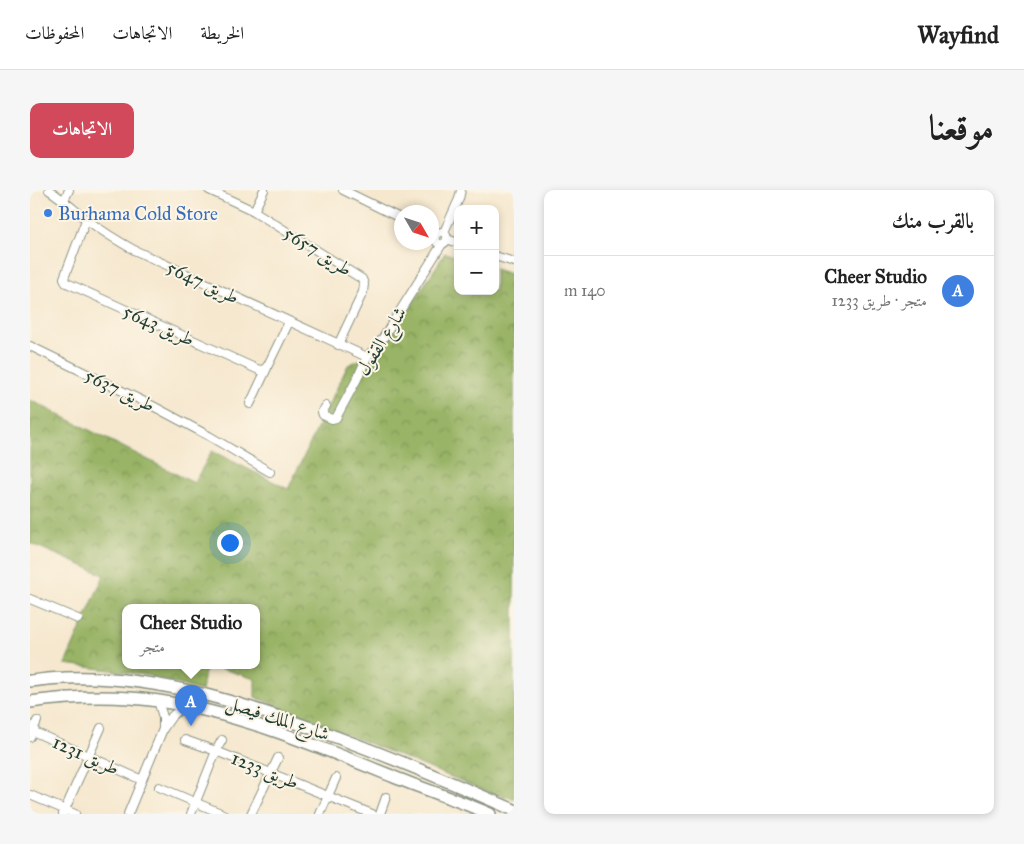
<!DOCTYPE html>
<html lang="ar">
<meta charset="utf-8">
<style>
body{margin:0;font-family:"IM FELL Great Primer",Amiri,serif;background:#f6f6f6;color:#222;direction:rtl}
.controls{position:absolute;right:15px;top:15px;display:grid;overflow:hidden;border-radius:10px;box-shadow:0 2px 8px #0003}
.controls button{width:45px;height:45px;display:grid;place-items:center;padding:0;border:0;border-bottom:1px solid #e0e0e0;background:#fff;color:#222;font:25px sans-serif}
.compass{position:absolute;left:364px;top:15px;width:45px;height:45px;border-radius:50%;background:#fff;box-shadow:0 2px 8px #0003;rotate:129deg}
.you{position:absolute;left:199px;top:352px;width:18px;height:18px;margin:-12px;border:4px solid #fff;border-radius:50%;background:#1a73e8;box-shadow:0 0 0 8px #1a73e833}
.badge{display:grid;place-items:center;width:32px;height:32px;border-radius:50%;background:#d1495b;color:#fff;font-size:16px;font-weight:700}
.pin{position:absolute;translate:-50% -41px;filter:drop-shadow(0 1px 2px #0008)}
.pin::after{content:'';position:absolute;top:26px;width:18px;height:15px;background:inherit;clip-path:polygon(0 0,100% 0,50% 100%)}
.popup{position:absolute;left:92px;top:414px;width:138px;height:65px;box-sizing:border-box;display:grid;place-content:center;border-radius:10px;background:#fff;filter:drop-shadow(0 1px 4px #0005);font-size:16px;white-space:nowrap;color:#767676}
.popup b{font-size:19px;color:#222}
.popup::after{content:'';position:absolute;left:50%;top:100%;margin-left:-10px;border:10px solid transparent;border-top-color:#fff}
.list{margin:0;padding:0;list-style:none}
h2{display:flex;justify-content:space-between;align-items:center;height:65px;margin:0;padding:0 20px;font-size:21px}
h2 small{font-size:16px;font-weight:400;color:#767676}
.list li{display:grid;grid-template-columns:32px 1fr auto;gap:15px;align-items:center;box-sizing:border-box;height:70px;padding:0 20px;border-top:1px solid #e0e0e0}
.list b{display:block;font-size:19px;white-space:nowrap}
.list p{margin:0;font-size:16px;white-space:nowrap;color:#767676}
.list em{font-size:16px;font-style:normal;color:#767676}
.map{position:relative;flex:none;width:484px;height:624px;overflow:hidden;direction:ltr;border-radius:10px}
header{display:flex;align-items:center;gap:30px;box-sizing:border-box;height:70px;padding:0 25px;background:#fff;border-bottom:1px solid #e0e0e0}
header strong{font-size:24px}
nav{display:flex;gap:28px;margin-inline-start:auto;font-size:18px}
.intro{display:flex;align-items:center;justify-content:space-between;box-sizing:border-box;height:120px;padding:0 30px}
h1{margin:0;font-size:35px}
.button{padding:12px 22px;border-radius:10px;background:#d1495b;color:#fff;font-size:18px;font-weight:700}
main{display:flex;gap:30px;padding:0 30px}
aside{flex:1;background:#fff;border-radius:10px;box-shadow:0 2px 8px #0003}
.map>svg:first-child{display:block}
.forest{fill:url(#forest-crowns);stroke:#5c784d}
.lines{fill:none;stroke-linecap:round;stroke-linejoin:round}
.minor-casing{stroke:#8a9282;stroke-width:10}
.primary-casing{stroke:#8a9282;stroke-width:14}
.minor{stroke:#fff;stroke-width:8}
.primary{stroke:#fff;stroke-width:11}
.shop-dot{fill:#3f7fe0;stroke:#fcf5e5;stroke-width:2}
.labels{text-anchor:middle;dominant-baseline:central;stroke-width:4;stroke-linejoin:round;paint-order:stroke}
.shop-label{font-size:19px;fill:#366cbe;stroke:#fcf5e5;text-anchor:start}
.street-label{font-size:19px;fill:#1f3d34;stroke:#fcf5e5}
</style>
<header>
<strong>Wayfind</strong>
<nav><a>الخريطة</a><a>الاتجاهات</a><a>المحفوظات</a></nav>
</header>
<div class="intro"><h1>موقعنا</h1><a class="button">الاتجاهات</a></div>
<main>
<aside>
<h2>بالقرب منك<small></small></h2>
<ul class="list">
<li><span class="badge" style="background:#3f7fe0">A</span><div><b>Cheer Studio</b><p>متجر · طريق 1233</p></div><em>140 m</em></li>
</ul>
</aside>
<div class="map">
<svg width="484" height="624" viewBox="0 0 484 624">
<defs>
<pattern id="forest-crowns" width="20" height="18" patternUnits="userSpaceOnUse" patternTransform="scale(1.25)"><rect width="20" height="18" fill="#99b466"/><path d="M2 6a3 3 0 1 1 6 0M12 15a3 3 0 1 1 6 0" fill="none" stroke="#7c9455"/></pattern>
</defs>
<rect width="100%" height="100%" fill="#fcf5e5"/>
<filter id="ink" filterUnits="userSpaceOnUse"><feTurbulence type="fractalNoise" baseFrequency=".02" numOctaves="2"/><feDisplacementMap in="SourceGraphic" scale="10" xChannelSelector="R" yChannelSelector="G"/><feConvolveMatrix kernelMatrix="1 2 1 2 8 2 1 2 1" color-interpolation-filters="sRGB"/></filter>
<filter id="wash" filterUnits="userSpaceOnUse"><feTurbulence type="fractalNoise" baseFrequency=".0096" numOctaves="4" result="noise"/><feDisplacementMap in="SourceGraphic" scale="20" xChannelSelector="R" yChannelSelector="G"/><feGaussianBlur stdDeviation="1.12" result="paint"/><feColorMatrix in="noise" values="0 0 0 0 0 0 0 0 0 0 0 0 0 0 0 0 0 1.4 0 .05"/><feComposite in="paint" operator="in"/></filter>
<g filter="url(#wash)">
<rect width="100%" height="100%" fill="#f6e8cf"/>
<path class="forest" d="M415 63 428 67V101H465V79L484 85V609L458 602 225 507V489L180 475H226V417H96V475H176L172 501 116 485 35 474 74 385 0 353V210L164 293 182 261 258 299 318 175 352 160Z"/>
</g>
<g filter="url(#ink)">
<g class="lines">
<defs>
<g id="minor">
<path d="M19 0C33 9 44 20 57 30 72 41 88 51 104 60L337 167"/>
<path d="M179 0 224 21 332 89 334 94 333 102 308 155"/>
<path d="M313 0 372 29"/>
<path d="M34 10 39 0"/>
<path d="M224 21 234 0"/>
<path d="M56 30 34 88 36 93 39 94 229 180 235 179 238 175 259 132"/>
<circle cx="411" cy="48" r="6"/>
<path d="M414 42 429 9 431 0"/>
<path d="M417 49 428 53"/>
<path d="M465 66 484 72"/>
<path d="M0 156 123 216 179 246 240 282"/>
<path d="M220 214 237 178"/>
<path d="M296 216 292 222 293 225 302 229 306 228 327 189 337 167 353 148 412 54"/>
<path d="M0 409 48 429"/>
<path d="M128 511 133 527V538"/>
<path d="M0 540 112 590"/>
<path d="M0 547 7 531"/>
<path d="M155 550 186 561 342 624"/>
<path d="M129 597 193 624"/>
<path d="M0 605 45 624"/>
<path d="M33 624 71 538"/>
<path d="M98 624 133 539 142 526 154 516"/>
<path d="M161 624 186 561 192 550"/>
<path d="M221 624 248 568"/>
<path d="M290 624 306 588"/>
<path d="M350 624 356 607"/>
</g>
<g id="primary">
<path d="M0 491C11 490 23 488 34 488 127 484 219 515 306 547 366 569 425 594 484 620"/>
<path d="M0 512C42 506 87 505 129 511 208 523 290 557 364 587 396 600 428 610 460 624"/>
</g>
</defs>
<use href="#minor" class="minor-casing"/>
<use href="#primary" class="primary-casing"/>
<use href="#minor" class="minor"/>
<use href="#primary" class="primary"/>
</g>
</g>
<circle class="shop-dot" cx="18" cy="23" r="5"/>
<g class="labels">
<g class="shop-label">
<text x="28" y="23">Burhama Cold Store</text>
</g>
<g class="street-label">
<text transform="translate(288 61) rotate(32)">طريق 5657</text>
<text transform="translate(173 92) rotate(25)">طريق 5647</text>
<text transform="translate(129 135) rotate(24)">طريق 5643</text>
<text transform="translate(351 151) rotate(-58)">شارع القفول</text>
<text transform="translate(90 200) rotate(26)">طريق 5637</text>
<text transform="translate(248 528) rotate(18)">شارع الملك فيصل</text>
<text transform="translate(56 565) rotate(24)">طريق 1231</text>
<text transform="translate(235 580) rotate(22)">طريق 1233</text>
</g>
</g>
</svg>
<div class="controls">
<button>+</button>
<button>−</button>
</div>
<svg class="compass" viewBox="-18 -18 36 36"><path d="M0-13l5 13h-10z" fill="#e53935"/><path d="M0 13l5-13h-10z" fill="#767676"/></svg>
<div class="you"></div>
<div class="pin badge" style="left:161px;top:536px;background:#3f7fe0">A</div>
<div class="popup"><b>Cheer Studio</b>متجر</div>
</div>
</main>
